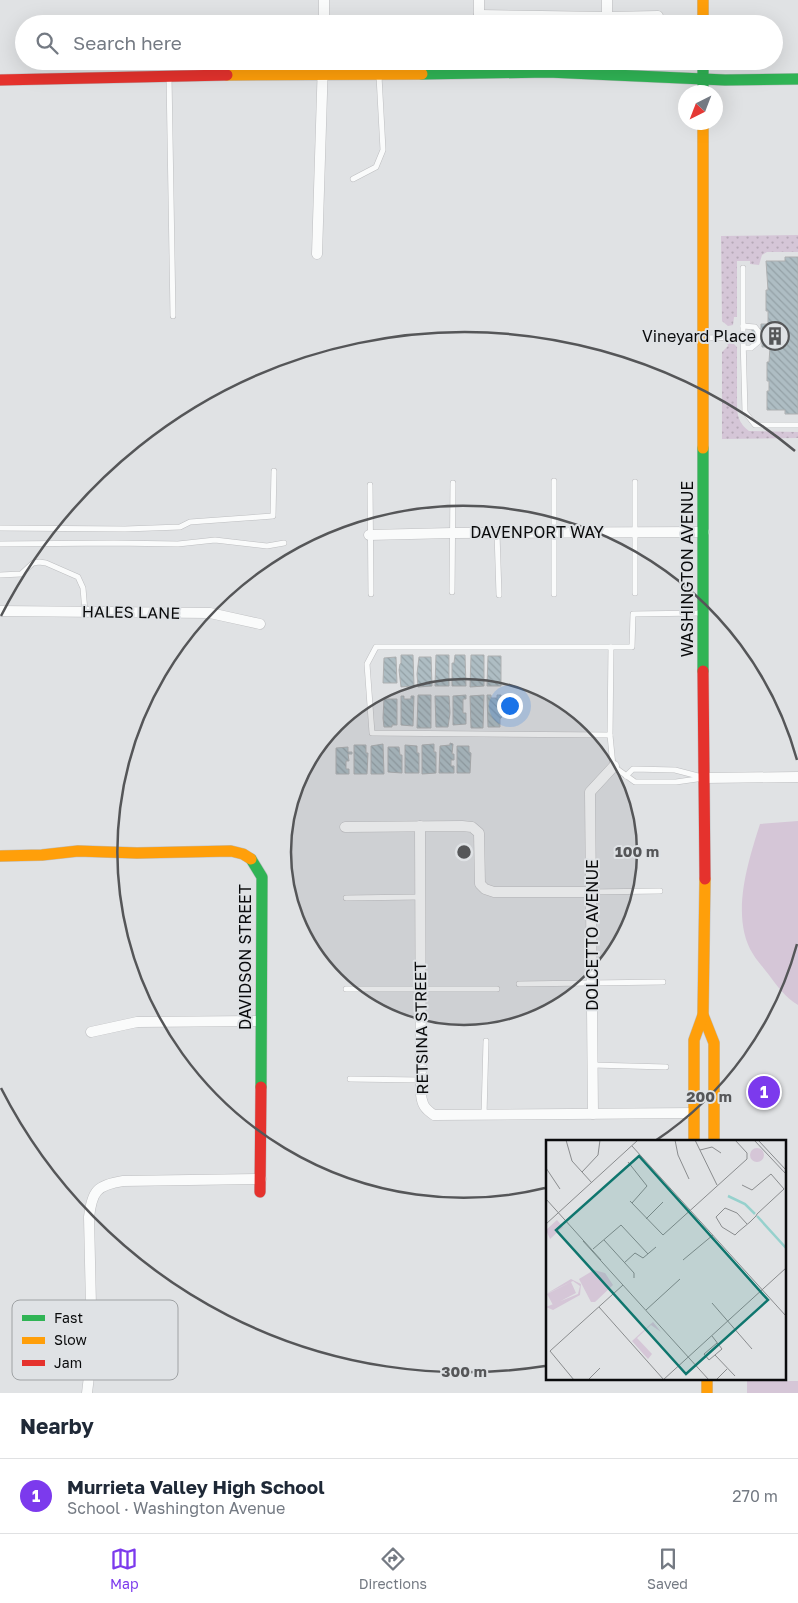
<!DOCTYPE html>
<meta charset="utf-8">
<style>
body{margin:0;font-family:"Golos Text",sans-serif;background:#f6f6f7;color:#1f2937}
.compass{position:absolute;left:678px;top:85px;width:45px;height:45px;border-radius:50%;background:#fff;box-shadow:0 5px 20px #0002;rotate:222deg}
.you{position:absolute;left:509px;top:705px;width:18px;height:18px;margin:-12px;border:4px solid #fff;border-radius:50%;background:#1a73e8;box-shadow:0 0 0 8px #1a73e833}
.badge{display:grid;place-items:center;width:32px;height:32px;border-radius:50%;background:#7c3aed;color:#fff;font-size:16px;font-weight:700}
.pin{position:absolute;translate:-50% -50%;border:2px solid #fff;box-shadow:0 1px 5px #0006}
.list{margin:0;padding:0;list-style:none}
h2{display:flex;justify-content:space-between;align-items:center;height:65px;margin:0;padding:0 20px;font-size:21px}
h2 small{font-size:16px;font-weight:400;color:#747a83}
.list li{display:grid;grid-template-columns:32px 1fr auto;gap:15px;align-items:center;box-sizing:border-box;height:75px;padding:0 20px;border-top:1px solid #e0e1e3}
.list b{display:block;font-size:19px;white-space:nowrap}
.list p{margin:0;font-size:16px;white-space:nowrap;color:#747a83}
.list em{font-size:16px;font-style:normal;color:#747a83}
.icon{flex:none;width:28px;height:28px;fill:none;stroke:currentColor;stroke-width:2;stroke-linecap:round;stroke-linejoin:round}
.map{position:relative;flex:none;width:798px;height:1393px;overflow:hidden}
.search{position:absolute;background:#fff;box-shadow:0 5px 20px #0002;left:15px;right:15px;top:15px;height:55px;display:flex;align-items:center;gap:12px;box-sizing:border-box;padding:0 18px;border-radius:28px;color:#747a83;font-size:19px}
.sheet{height:140px;background:#fff}
nav{display:flex;justify-content:space-around;align-items:center;box-sizing:border-box;height:70px;border-top:1px solid #e0e1e3;background:#fff;font-size:14px;color:#747a83}
nav a{display:grid;justify-items:center;gap:2px}
nav .on{color:#7c3aed}
.map>svg:first-child{display:block}
.grass{fill:#d5c6d7}
.park{fill:url(#park-dots)}
.building{fill:url(#building-back-hatch);stroke:#aeb0b1}
.lines{fill:none;stroke-linecap:round;stroke-linejoin:round}
.lane-casing{stroke:#bdbec0;stroke-width:6}
.street-casing{stroke:#bdbec0;stroke-width:11}
.fast-casing{stroke:#bdbec0;stroke-width:12}
.slow-casing{stroke:#bdbec0;stroke-width:12}
.jam-casing{stroke:#bdbec0;stroke-width:12}
.lane{stroke:#fafbfb;stroke-width:5}
.street{stroke:#fafbfb;stroke-width:10}
.fast{stroke:#30b455;stroke-width:11}
.slow{stroke:#ff9f0a;stroke-width:11}
.jam{stroke:#e5322d;stroke-width:11}
.ring{fill:none;stroke:#555658;stroke-width:2.5}
.labels{text-anchor:middle;dominant-baseline:central;stroke-width:4;stroke-linejoin:round;paint-order:stroke}
.poi-label{font-size:16px;fill:#0a0b0c;stroke:#dfe2e5;text-anchor:end}
.street-label{font-size:16px;fill:#0a0b0c;stroke:#dfe2e5}
.inset-river{fill:none;stroke:#96d1cd;stroke-width:2.5}
.inset-road{fill:none;stroke:#8a8c8e;stroke-width:1}
.view{fill:#0f766e;fill-opacity:0.15;stroke:#0f766e;stroke-width:2.5}
.inset-edge{fill:none;stroke:#0a0b0c;stroke-width:2.5}
.key{fill:#dfe2e5;stroke:#9fa2a4;stroke-width:1}
.key-label{font-size:14px;fill:#0a0b0c}
.centre{fill:#555658;stroke:#dfe2e5;stroke-width:2.5}
.ring-label{font-size:15px;text-anchor:middle;font-weight:bold;fill:#555658;stroke:#dfe2e5;stroke-width:4;stroke-linejoin:round;paint-order:stroke}
</style>
<div class="map">
<svg width="798" height="1393" viewBox="0 0 798 1393">
<defs>
<pattern id="park-dots" width="8" height="8" patternUnits="userSpaceOnUse" patternTransform="scale(1.25)"><rect width="8" height="8" fill="#d5c6d7"/><path d="M2 2h.1M6 6h.1" fill="none" stroke="#b6a9b7" stroke-width="1.8" stroke-linecap="round"/></pattern>
<pattern id="building-back-hatch" width="6" height="6" patternUnits="userSpaceOnUse" patternTransform="scale(1.25)"><rect width="6" height="6" fill="#aebdc3"/><path d="M-1 5l2 2M0 0l6 6M5-1l2 2" fill="none" stroke="#94a1a6"/></pattern>
</defs>
<rect width="100%" height="100%" fill="#e0e2e4"/>
<g class="grass">
<path d="M798 821V1005C785 997 778 987 769 975 764 968 757 961 753 954 730 917 748 862 760 824Z"/>
<rect x="747" y="1381" width="51" height="12"/>
</g>
<g class="park">
<path d="M798 235V252H767L762 255 759 265 750 264V261H737V317H734L733 325 728 326 722 321 721 236Z"/>
<path d="M727 342H732L737 347V409C738 419 741 425 749 431L798 432V438L722 439V352L728 346Z"/>
</g>
<g class="building">
<path d="M785 257H798V414H785V410H767V391H769V381H767V362H769L770 347H762V342H752V329H761V324H768V311H766V290H768L766 261H785Z"/>
<path d="M401 655H413L414 686 401 687 399 670 400 664 401 663Z"/>
<path d="M436 655H449V686H435Z"/>
<path d="M455 655H465L466 686H452V663H454Z"/>
<path d="M471 655H484V686L470 687Z"/>
<path d="M488 656H501V686H487Z"/>
<path d="M396 657 397 683H383L384 658Z"/>
<path d="M419 657H431L432 686 418 687 417 674Z"/>
<path d="M418 695H431V728H417Z"/>
<path d="M466 695V699H463V713H466V724L453 725V696Z"/>
<path d="M484 695 483 728H471L470 696Z"/>
<path d="M487 695H491V698H497V695H501L502 717 500 719V727H488Z"/>
<path d="M401 696H404V699H411V696H414L413 726 401 725Z"/>
<path d="M435 696H449L450 713 448 727H436Z"/>
<path d="M384 699H397V725H392V727H384L383 718Z"/>
<path d="M450 743 453 744 452 754H454V760H451V766H454V773H439L440 746 450 745Z"/>
<path d="M383 744 384 774H371V746Z"/>
<path d="M434 744V752H436V773L422 774V745Z"/>
<path d="M354 745H366V753H368L367 774H354Z"/>
<path d="M405 745 417 746V753H419V773H405Z"/>
<path d="M457 746H469V752L471 753 470 773H457Z"/>
<path d="M348 747V752H352V754H348L349 761H346V769H349V774H336V748Z"/>
<path d="M388 747H399L400 755H402V773L388 772Z"/>
</g>
<g class="lines">
<defs>
<g id="lane">
<path d="M169 76 173 316"/>
<path d="M353 179 376 167 383 150 379 76"/>
<path d="M743 268V337"/>
<path d="M743 326 755 327 758 331V342L751 348H744"/>
<path d="M704 338 743 337 745 412 755 425H798"/>
<path d="M554 481V594"/>
<path d="M635 482V593"/>
<path d="M370 485 371 594"/>
<path d="M0 528 125 529 180 527 190 522 273 516 274 471"/>
<path d="M497 533 499 595"/>
<path d="M0 544 114 543 178 544 215 540 267 546 284 543"/>
<path d="M0 575 21 574 33 563 39 562 46 563 78 577 83 588 85 612"/>
<path d="M452 592 453 483"/>
<path d="M611 647 610 735 613 766 635 782H676L704 778"/>
<path d="M610 735 372 733 367 664 376 647H632L633 614 702 613"/>
<path d="M626 776 633 769 675 770 702 777"/>
<path d="M591 892 660 891"/>
<path d="M346 898 420 897"/>
<path d="M519 984 663 982"/>
<path d="M346 989H497"/>
<path d="M593 1065 666 1067"/>
<path d="M350 1079 420 1080"/>
<path d="M484 1115 486 1041"/>
</g>
<g id="street">
<path d="M479 15 607 17V0"/>
<path d="M607 17 658 16"/>
<path d="M324 24V0"/>
<path d="M479 24V0"/>
<path d="M317 254 323 61"/>
<path d="M369 535 452 533 704 532"/>
<path d="M0 611 210 613 260 624"/>
<path d="M704 778 798 777"/>
<path d="M420 826 421 1094C422 1105 425 1109 434 1115L694 1113"/>
<path d="M345 827 462 826 472 827 479 833 480 884 485 889 494 892H591"/>
<path d="M91 1032 137 1022 260 1021"/>
<path d="M593 1114 590 792 614 766"/>
<path d="M87 1393 92 1351 89 1217C92 1191 97 1185 123 1181L261 1179"/>
</g>
<g id="fast">
<path d="M703 61V92"/>
<path d="M422 74 548 72 725 80 798 79"/>
<path d="M703 448V671"/>
<path d="M251 859 262 877 261 1087"/>
</g>
<g id="slow">
<path d="M703 0V24"/>
<path d="M227 75 422 74"/>
<path d="M703 122V448"/>
<path d="M0 856 42 855 78 851 137 853 231 851 243 854 251 859"/>
<path d="M703 1015 714 1043V1142"/>
<path d="M694 1142V1040L703 1015 705 879"/>
<path d="M707 1379V1393"/>
</g>
<g id="jam">
<path d="M0 80 227 75"/>
<path d="M703 671 705 879"/>
<path d="M260 1192 261 1087"/>
</g>
</defs>
<use href="#lane" class="lane-casing"/>
<use href="#street" class="street-casing"/>
<use href="#fast" class="fast-casing"/>
<use href="#slow" class="slow-casing"/>
<use href="#jam" class="jam-casing"/>
<use href="#lane" class="lane"/>
<use href="#street" class="street"/>
<use href="#fast" class="fast"/>
<use href="#slow" class="slow"/>
<use href="#jam" class="jam"/>
</g>
<circle cx="464" cy="852" r="173" fill="#555658" fill-opacity=".12"/>
<g class="ring">
<circle cx="464" cy="852" r="173"/>
<path d="M797 944A346 346 0 0 1 655 1141M545 1188A346 346 0 1 1 797 760"/>
<path d="M545 1366A520 520 0 0 1 1 1088M1 616A520 520 0 0 1 795 451"/>
</g>
<defs>
<symbol id="building-ring" viewBox="-11 -11 22 22"><circle r="9.5" fill="#dfe2e5" stroke="#555658" stroke-width="1.5"/><path d="M-4-6H4V6H1V3H-1V6H-4ZM-2.5-4.3h1.7v1.8h-1.7ZM.8-4.3h1.7v1.8H.8ZM-2.5-1h1.7V.8h-1.7ZM.8-1h1.7V.8H.8Z" fill="#555658"/></symbol>
</defs>
<g fill-rule="evenodd">
<use href="#building-ring" x="759" y="320" width="32" height="32"/>
</g>
<g class="labels">
<g class="poi-label">
<text x="756" y="336">Vineyard Place</text>
</g>
<g class="street-label">
<text x="537" y="532">DAVENPORT WAY</text>
<text transform="translate(687 569) rotate(-90)">WASHINGTON AVENUE</text>
<text transform="translate(131 612) rotate(1)">HALES LANE</text>
<text transform="translate(592 935) rotate(-90)">DOLCETTO AVENUE</text>
<text transform="translate(245 957) rotate(-90)">DAVIDSON STREET</text>
<text transform="translate(421 1028) rotate(-91)">RETSINA STREET</text>
</g>
</g>
<g transform="translate(546 1140)">
<rect width="240" height="240" fill="#e0e2e4"/>
<path d="M11 80 17 87 4 99 0 90ZM48 130 59 133 67 145 49 162H45L33 139ZM25 139 35 144 34 155 7 170 0 167 32 154 34 146 27 141 0 154ZM25 142 30 153 7 165 1 154Z" fill="#d5c6d7"/>
<path d="M204 15a7 7 0 1 1 14 0a7 7 0 1 1-14 0ZM107 182 115 192 105 185 91 198 106 214 102 219 86 201Z" fill="#d5c6d7"/>
<path class="inset-river" d="M182 56 199 64 209 74M211 76 240 108"/>
<path class="inset-road" d="M20 0 26 21 46 43M129 0 132 15 143 39M149 0 171 45M208 0 240 34M212 0 240 30M86 6 240 176M154 10 166 7 175 13M82 22 101 46 86 63M0 28 14 49M36 32 52 15 54 0M196 45 206 50 225 34 238 49 211 74 210 76 204 82 192 92 189 95 176 87 170 77 179 68 191 73 201 84M0 59 55 120M84 61 117 95 201 19V13L189 0M100 79 117 62M0 84 92 0M58 100 88 133V138M37 101 163 240M47 109 75 85 102 114M137 120 167 95M78 123 89 113 97 118 110 107M166 163 206 209M53 167 118 240M100 170 134 139M166 196 176 209 163 220 158 214 171 203M169 215 189 236M28 240 4 211 77 145M42 240 54 228M117 240 240 128M170 240 181 229"/>
<path class="view" d="M93 16 222 160 140 234 10 90Z"/>
<rect width="240" height="240" class="inset-edge"/>
</g>
<rect x="12" y="1300" width="166" height="80" rx="8" class="key"/>
<rect x="22" y="1315" width="23" height="6" fill="#30b455"/>
<rect x="22" y="1337" width="23" height="7" fill="#ff9f0a"/>
<rect x="22" y="1360" width="23" height="6" fill="#e5322d"/>
<g class="key-label">
<text x="54" y="1323">Fast</text>
<text x="54" y="1345">Slow</text>
<text x="54" y="1368">Jam</text>
</g>
<circle cx="464" cy="852" r="8" class="centre"/>
<g class="ring-label">
<text x="637" y="857">100 m</text>
<text x="709" y="1102">200 m</text>
<text x="464" y="1377">300 m</text>
</g>
</svg>
<svg class="compass" viewBox="-18 -18 36 36"><path d="M0-13l5 13h-10z" fill="#e53935"/><path d="M0 13l5-13h-10z" fill="#747a83"/></svg>
<div class="you"></div>
<div class="pin badge" style="left:764px;top:1092px">1</div>
<div class="search"><svg class="icon" aria-label="search" viewBox="0 0 24 24"><circle cx="10" cy="10" r="6"/><path d="M15 15l6 6"/></svg>Search here</div>
</div>
<section class="sheet">
<h2>Nearby<small></small></h2>
<ul class="list">
<li><span class="badge">1</span><div><b>Murrieta Valley High School</b><p>School · Washington Avenue</p></div><em>270 m</em></li>
</ul>
</section>
<nav>
<a class="on"><svg class="icon" aria-label="map" viewBox="0 0 24 24"><path d="M3 6l6-2 6 2 6-2v14l-6 2-6-2-6 2zM9 4v14M15 6v14"/></svg>Map</a>
<a><svg class="icon" aria-label="directions" viewBox="0 0 24 24"><path d="M12 3l9 9-9 9-9-9zM9 14v-3h6M13 9l2 2-2 2"/></svg>Directions</a>
<a><svg class="icon" aria-label="saved" viewBox="0 0 24 24"><path d="M7 4h10v16l-5-4-5 4z"/></svg>Saved</a>
</nav>
